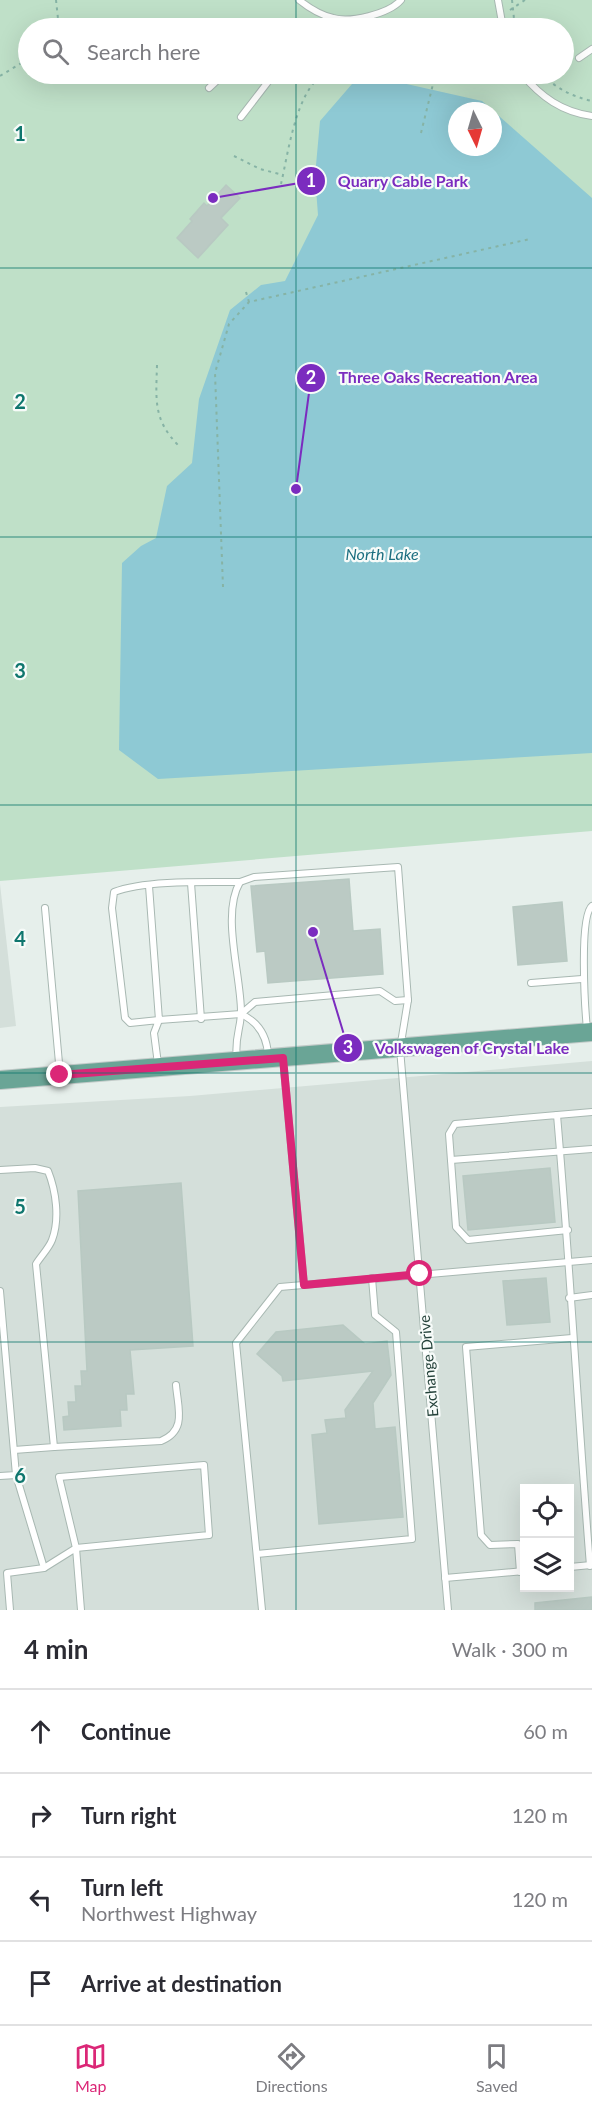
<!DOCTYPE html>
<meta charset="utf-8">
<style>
body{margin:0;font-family:Lato,sans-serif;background:#f2f2f3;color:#2b2b33}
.controls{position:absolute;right:18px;bottom:18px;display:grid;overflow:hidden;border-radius:0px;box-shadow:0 6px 24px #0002}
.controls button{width:54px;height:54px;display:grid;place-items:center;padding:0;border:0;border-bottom:2px solid #e1e1e2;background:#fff;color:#2b2b33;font:30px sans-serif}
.compass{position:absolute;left:448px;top:102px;width:54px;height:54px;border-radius:50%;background:#fff;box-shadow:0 6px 24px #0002;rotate:175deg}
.stop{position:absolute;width:18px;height:18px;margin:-14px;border:4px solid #db2777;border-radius:50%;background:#fff}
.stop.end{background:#db2777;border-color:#fff;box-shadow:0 2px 6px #0008}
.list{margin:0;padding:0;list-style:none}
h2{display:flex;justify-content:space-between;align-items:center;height:78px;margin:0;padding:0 24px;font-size:26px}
h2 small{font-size:20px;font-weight:400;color:#7c7c81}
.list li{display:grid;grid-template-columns:39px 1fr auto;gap:18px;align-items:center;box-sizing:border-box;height:84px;padding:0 24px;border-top:2px solid #e1e1e2}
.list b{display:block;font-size:22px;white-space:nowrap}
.list p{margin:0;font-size:20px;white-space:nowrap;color:#7c7c81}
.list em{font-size:20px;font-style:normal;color:#7c7c81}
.icon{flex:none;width:33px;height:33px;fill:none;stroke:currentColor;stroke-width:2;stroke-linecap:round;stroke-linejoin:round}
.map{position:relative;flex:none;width:592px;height:1610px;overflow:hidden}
.search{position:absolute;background:#fff;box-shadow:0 6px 24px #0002;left:18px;right:18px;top:18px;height:66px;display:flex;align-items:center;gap:15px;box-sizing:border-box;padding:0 21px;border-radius:33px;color:#7c7c81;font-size:22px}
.sheet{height:414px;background:#fff}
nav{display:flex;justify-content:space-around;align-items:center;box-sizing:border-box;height:84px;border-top:2px solid #e1e1e2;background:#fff;font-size:16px;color:#7c7c81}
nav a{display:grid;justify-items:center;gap:3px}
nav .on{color:#db2777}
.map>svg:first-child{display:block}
.built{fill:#d4dfda;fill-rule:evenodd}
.green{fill:#bfe0c8;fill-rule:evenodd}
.water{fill:#8ec9d4;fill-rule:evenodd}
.building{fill:#bbcac4;stroke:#b8c9c2;stroke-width:1.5}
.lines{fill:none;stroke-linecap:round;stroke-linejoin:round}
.service-casing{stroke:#a8b8b2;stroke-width:8}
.primary-casing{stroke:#c2cac8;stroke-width:20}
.path{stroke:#86b3a5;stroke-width:2;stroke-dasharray:3 4.5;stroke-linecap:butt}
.service{stroke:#fff;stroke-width:6}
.primary{stroke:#6aa596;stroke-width:18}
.route{stroke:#db2777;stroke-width:8}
.grid{fill:none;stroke:#0f766e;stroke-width:1.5;stroke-opacity:0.55}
.labels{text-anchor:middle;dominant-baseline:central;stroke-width:4.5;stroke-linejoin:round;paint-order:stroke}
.street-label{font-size:15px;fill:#24423a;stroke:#f7fbf9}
.water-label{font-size:16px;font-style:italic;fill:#1c6f80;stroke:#f7fbf9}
.grid-label{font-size:20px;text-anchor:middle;font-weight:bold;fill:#0f766e;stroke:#f7fbf9;stroke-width:4.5;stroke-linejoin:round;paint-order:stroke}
.leader{fill:none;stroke:#7b2cbf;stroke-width:2}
.callout-dot{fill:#7b2cbf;stroke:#f7fbf9;stroke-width:2}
.mark-label{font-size:18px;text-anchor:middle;font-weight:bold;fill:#fff}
.callout-label{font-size:16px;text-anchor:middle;font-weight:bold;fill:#7b2cbf;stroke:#f7fbf9;stroke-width:4.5;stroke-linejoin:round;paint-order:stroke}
</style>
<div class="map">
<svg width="592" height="1610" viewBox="0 0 592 1610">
<rect width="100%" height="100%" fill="#e6efeb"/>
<g class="built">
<path d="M0 884 16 1026 0 1028Z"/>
<path d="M592 1061V1610H0V1107L190 1096ZM524 1488H570V1588H524Z"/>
</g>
<path class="green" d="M0 0H592V831L0 881ZM28 28H564V74H28ZM457 111H493V147H457Z"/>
<path class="water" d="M380 78 482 101 592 198V753L158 779 119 750 122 563 141 546 156 538 167 486 192 463 199 399 230 310 261 285 285 281 318 215 315 176 320 121 352 84ZM457 111H493V147H457Z"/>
<g class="building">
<path d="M226 185 240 198 221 218 228 225 198 258 177 238 192 221 190 219 204 203 207 206Z"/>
<path d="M349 879 353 931 380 929 383 974 268 983 265 951 257 952 251 886Z"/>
<path d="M562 902 567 961 518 965 513 907Z"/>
<path d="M550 1168 555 1222 468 1230 463 1176Z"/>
<path d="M181 1183 193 1346 130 1350 134 1394H126L127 1410H120L121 1426 64 1430 63 1417 69 1416 68 1402H76L75 1386H82L81 1371H87L78 1191Z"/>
<path d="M546 1278 550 1322 507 1325 503 1281Z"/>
<path d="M343 1325 365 1344 387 1341 391 1375 373 1403 375 1429 395 1427 403 1517 319 1524 312 1435 327 1433 325 1420 346 1418 345 1410 373 1371 283 1381 282 1376 257 1354 276 1332Z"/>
<path d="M592 1597V1610H535V1603Z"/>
</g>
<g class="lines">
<defs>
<g id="service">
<path d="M299 0C309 8 320 15 333 18 350 23 389 14 401 0"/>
<path d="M498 0 503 28"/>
<path d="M327 28 335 19"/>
<path d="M579 58 592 49"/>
<path d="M522 74C541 97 562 112 592 116"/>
<path d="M209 88 224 74"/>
<path d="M241 117 274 74"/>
<path d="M191 883 201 1019"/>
<path d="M149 886 159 1020 241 1014C258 1022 267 1036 268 1055"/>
<path d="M45 908 60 1074"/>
<path d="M531 983 582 979"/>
<path d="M241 1014 255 1002 380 991 395 1001 408 1000"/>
<path d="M587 1029C585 1009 579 916 592 906"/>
<path d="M237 1058C234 1039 241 1028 241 1012 241 975 221 914 240 882L254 877 398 867 408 1000 400 1049 448 1610"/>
<path d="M283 1059 304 1285"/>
<path d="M158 1064 154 1033 159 1020 130 1023 125 1018 112 908 114 892C144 880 206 882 240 882"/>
<path d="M557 1115 592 1112"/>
<path d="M451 1160 592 1149"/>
<path d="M0 1170 35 1168 48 1171C56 1191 60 1219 52 1240 49 1248 41 1256 36 1264L54 1447 14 1450"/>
<path d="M568 1230 468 1240 456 1227 449 1134 455 1124 557 1115C570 1265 578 1415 590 1566"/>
<path d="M0 1291 16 1475 0 1476"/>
<path d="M569 1298 592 1295"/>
<path d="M54 1447 161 1441C187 1430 178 1409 176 1385"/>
<path d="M16 1475 44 1568"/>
<path d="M257 1554 412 1539 396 1332 375 1315 372 1278"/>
<path d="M570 1567 591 1565"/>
<path d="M520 1572 518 1544 490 1545 481 1535 466 1347 572 1338"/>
<path d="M445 1578 524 1571"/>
<path d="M10 1610 7 1573 44 1568 76 1548 209 1535 204 1465 59 1477 76 1548 81 1610"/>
<path d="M262 1610 236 1343 280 1287 592 1260"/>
</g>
<path id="primary" d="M0 1080 592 1032"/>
</defs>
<use href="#service" class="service-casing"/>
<use href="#primary" class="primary-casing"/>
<g class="path">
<path d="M56 0 59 28"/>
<path d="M512 0 515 28"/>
<path d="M510 10 525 0"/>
<path d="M482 28 493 22"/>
<path d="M542 74C557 89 571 96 592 101"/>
<path d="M0 76 28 59"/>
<path d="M421 133 434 80 430 74"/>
<path d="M234 156 260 169 283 175"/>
<path d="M281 184C288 154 296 90 324 74"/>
<path d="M246 292 249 302"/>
<path d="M157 365C156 400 153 420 179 446"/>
<path d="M223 587 215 373 229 324 249 302 530 239"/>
</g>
<use href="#service" class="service"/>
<use href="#primary" class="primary"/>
</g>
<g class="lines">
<path class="route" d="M60 1075 283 1058 304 1285 420 1274"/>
</g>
<path class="grid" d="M296 0V28M296 74V1610M0 268H592M0 537H592M0 805H592M0 1073H592M0 1342H592"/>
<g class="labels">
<g class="street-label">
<text transform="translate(428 1366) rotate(-95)">Exchange Drive</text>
</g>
<g class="water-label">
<text x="382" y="553">North Lake</text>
</g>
</g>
<g class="grid-label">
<text x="20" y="141">1</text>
<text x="20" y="409">2</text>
<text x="20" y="678">3</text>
<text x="20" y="946">4</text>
<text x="20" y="1214">5</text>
<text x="20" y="1483">6</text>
</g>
<path class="leader" d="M213 198L311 181M296 489L311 378M313 932L348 1048"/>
<g class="callout-dot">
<circle cx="213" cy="198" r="6"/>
<circle cx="296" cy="489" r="6"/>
<circle cx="313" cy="932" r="6"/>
<circle cx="311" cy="181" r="15"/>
<circle cx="311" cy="378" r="15"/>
<circle cx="348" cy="1048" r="15"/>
</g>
<g class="mark-label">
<text x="311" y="187">1</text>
<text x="311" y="384">2</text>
<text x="348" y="1054">3</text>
</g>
<g class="callout-label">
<text x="403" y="187">Quarry Cable Park</text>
<text x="438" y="383">Three Oaks Recreation Area</text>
<text x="472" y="1054">Volkswagen of Crystal Lake</text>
</g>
</svg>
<div class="controls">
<button><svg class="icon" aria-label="locate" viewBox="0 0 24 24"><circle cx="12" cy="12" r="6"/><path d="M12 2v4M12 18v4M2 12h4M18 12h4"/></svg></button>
<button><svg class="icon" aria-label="layers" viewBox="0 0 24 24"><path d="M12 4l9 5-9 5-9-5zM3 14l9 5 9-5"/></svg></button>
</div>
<svg class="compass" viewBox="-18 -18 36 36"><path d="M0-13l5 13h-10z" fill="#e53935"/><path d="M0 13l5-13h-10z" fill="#7c7c81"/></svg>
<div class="stop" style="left:420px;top:1274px"></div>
<div class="stop end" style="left:60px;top:1075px"></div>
<div class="search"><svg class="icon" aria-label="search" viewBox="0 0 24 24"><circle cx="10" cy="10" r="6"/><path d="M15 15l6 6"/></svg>Search here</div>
</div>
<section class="sheet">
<h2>4 min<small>Walk · 300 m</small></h2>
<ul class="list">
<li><svg class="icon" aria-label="ahead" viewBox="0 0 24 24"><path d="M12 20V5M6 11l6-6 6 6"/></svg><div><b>Continue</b></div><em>60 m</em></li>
<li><svg class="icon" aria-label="right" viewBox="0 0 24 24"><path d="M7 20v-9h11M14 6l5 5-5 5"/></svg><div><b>Turn right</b></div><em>120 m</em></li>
<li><svg class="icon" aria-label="left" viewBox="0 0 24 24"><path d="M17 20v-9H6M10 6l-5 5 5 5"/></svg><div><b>Turn left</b><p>Northwest Highway</p></div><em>120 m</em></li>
<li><svg class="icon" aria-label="arrive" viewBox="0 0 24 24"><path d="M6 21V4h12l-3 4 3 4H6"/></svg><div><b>Arrive at destination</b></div></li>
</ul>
</section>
<nav>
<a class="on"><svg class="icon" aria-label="map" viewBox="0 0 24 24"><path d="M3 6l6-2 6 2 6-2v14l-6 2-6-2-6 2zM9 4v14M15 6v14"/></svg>Map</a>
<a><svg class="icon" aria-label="directions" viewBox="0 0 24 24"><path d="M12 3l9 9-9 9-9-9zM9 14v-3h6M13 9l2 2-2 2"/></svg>Directions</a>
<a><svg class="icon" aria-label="saved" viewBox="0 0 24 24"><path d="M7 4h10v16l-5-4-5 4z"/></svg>Saved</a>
</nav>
